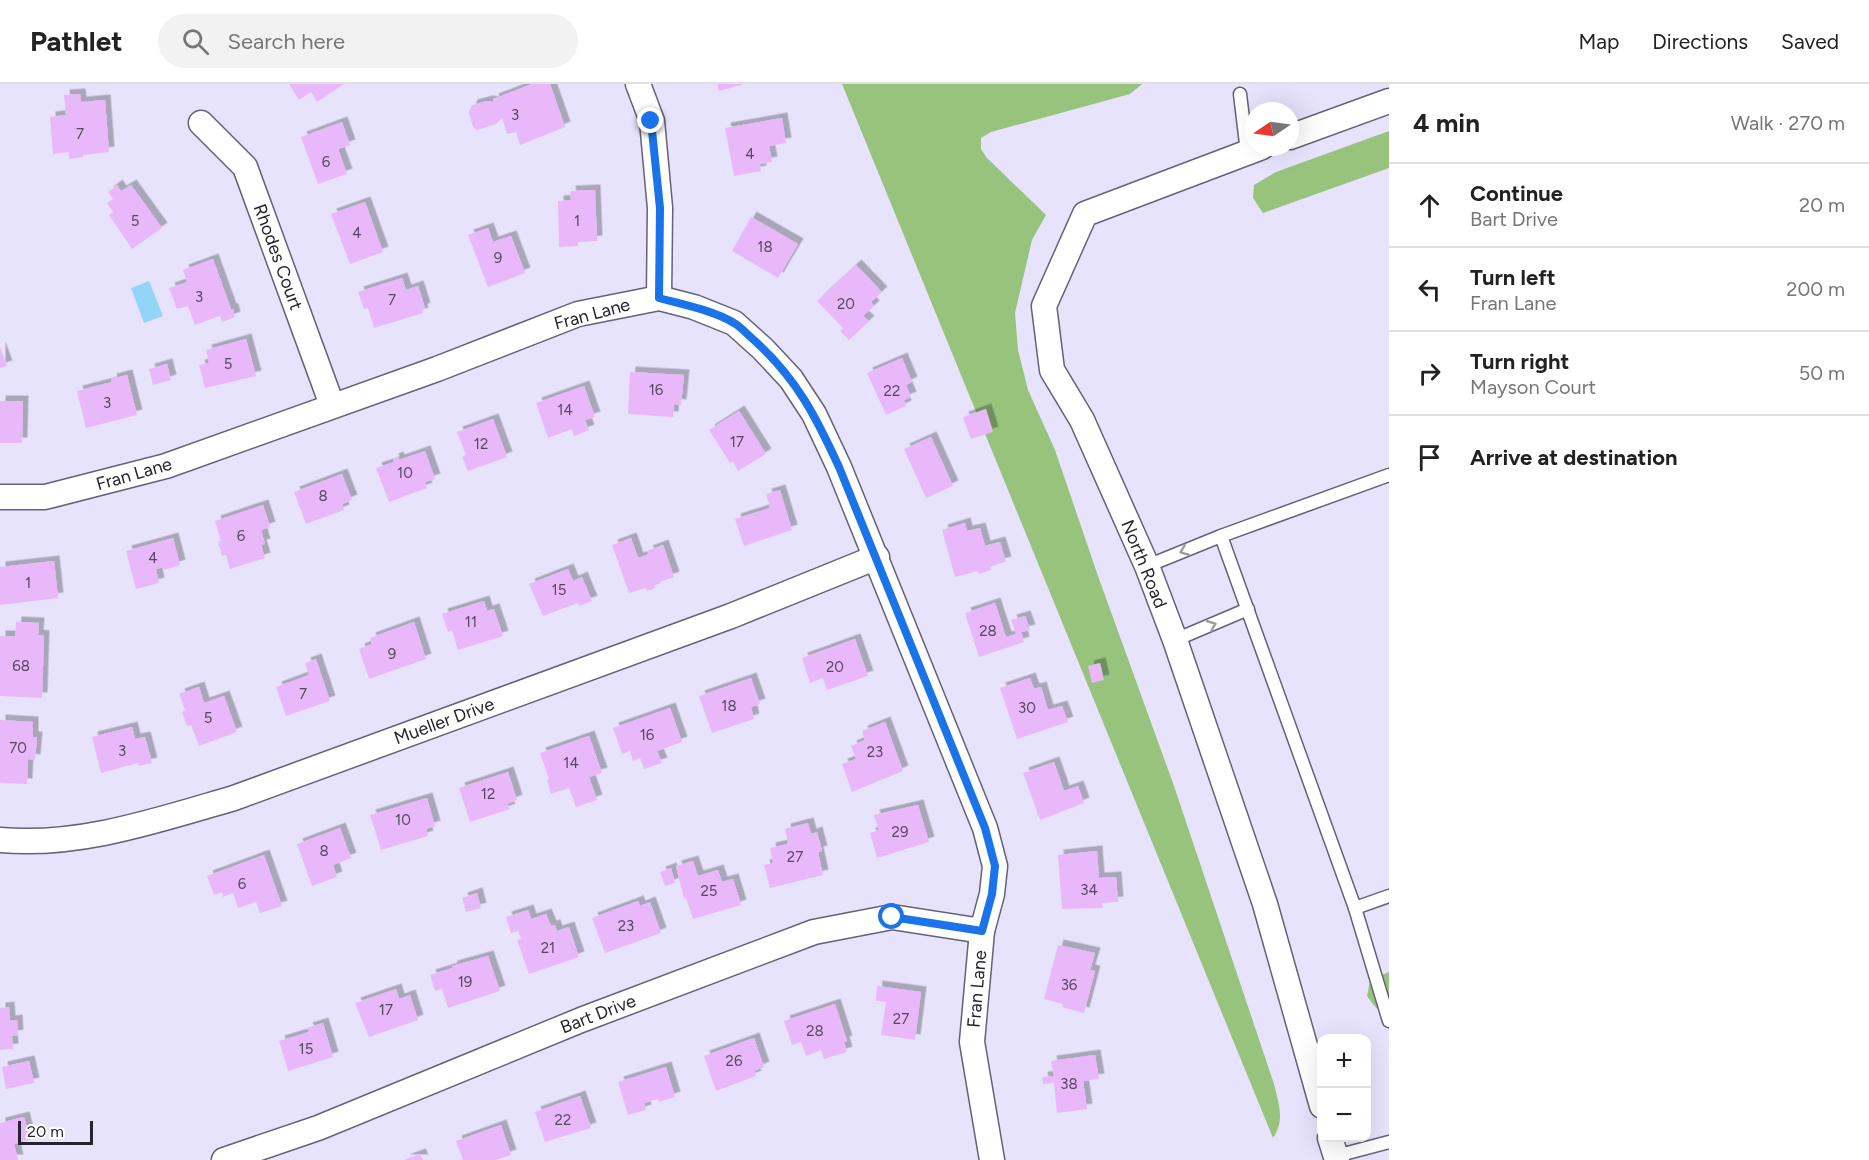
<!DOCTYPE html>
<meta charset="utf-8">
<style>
body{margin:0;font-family:Figtree,sans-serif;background:#f2f2f2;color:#222}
.controls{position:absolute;right:18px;bottom:18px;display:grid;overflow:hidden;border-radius:12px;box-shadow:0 6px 24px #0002}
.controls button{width:54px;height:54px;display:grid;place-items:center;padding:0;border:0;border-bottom:2px solid #e0e0e0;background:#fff;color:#222;font:30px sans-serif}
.compass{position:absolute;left:1245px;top:18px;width:54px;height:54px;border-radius:50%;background:#fff;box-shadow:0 6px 24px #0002;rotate:257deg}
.scale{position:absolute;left:18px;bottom:15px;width:75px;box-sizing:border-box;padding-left:6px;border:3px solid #25232c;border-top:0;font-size:16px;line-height:21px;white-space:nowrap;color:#25232c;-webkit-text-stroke:4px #fff;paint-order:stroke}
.stop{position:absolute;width:18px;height:18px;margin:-14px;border:4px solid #1a73e8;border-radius:50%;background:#fff}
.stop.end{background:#1a73e8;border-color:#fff;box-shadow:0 2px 6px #0008}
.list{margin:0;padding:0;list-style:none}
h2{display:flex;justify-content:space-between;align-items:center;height:78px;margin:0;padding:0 24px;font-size:26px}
h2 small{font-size:20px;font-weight:400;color:#767676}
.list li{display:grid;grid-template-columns:39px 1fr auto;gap:18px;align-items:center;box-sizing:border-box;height:84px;padding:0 24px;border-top:2px solid #e0e0e0}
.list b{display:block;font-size:22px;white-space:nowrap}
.list p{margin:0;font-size:20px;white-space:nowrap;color:#767676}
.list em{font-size:20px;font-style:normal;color:#767676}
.icon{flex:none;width:33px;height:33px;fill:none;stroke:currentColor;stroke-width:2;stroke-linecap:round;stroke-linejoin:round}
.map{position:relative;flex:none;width:1389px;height:1076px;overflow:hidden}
header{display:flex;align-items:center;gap:36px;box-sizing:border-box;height:84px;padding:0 30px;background:#fff;border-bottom:2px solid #e0e0e0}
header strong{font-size:28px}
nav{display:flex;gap:33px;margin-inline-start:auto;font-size:21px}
.search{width:420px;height:54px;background:#f2f2f2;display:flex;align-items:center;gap:15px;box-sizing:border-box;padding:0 21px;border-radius:33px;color:#767676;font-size:22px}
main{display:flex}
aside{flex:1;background:#fff}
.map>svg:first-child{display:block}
.forest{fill:#97c37d}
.water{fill:#92d5f9}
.building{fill:#e9b8fb;filter:url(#shadow)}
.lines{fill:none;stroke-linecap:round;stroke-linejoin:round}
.lane-casing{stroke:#656176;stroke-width:15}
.street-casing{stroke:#656176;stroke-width:27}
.lane{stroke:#fff;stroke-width:12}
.street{stroke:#fff;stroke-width:24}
.oneway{stroke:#9d9ca0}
.route{stroke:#1a73e8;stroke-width:8}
.labels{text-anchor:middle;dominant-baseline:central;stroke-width:5;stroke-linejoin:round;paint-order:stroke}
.number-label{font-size:15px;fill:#564860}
.street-label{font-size:18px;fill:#25232c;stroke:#fff}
</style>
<header>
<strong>Pathlet</strong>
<div class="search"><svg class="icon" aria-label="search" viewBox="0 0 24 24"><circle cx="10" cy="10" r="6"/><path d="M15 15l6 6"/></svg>Search here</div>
<nav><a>Map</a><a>Directions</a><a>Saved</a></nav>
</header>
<main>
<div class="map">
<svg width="1389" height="1076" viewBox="0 0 1389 1076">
<defs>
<filter id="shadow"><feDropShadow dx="5.5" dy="-5.5" stdDeviation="0" flood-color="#0004"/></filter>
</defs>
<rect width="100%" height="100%" fill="#e8e3fc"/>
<g class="forest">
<path d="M842 0H1142L1130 10 991 48 981 54V65L987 74 1046 131 1032 156 1015 229 1018 266 1028 306 1055 366 1098 492 1174 702 1274 1000C1279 1021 1285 1036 1273 1054Z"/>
<path d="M1389 47V84L1263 129 1253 114 1254 101 1276 88Z"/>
<path d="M1389 888V930C1378 929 1373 920 1367 912L1370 896Z"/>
</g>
<path class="water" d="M149 197 163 232 144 239 131 204Z"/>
<g class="building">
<path d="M289 0H344L317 18 311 8 299 16Z"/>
<path d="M532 0H550L565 43 520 61 516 48 507 50 502 34 496 40 477 46 473 43 469 28 472 21 487 17 494 18 493 15Z"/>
<path d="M717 0H742V1L719 7Z"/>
<path d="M80 10 81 18 105 16 109 68 83 71V73L69 75V68L53 70 50 33 66 31 64 11Z"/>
<path d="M782 34 786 59 769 62 772 78 760 80 761 87 734 92 725 44Z"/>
<path d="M342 38 350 61 338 65 347 90 318 100 301 53Z"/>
<path d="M117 101 121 107 131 101 162 144 132 165 109 131 113 128 107 119 113 115 108 108Z"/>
<path d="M595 106 597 157 578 158V162L559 163 558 117 571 116 570 107Z"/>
<path d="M365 118 383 168 350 180 331 130Z"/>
<path d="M751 133 798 160 778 194 732 167Z"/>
<path d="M488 144 493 158 511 152 525 189 488 203 468 151Z"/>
<path d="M213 175 231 225H233L235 233 222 238 220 232 195 241 188 222 177 225 169 204 187 198 183 186Z"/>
<path d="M856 181 882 208 871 218 874 222 863 232 869 237 849 256 840 247 843 244 817 217Z"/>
<path d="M402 194 406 206 418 202 425 224 422 225 423 229 374 244 368 224 364 225 358 208Z"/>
<path d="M246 255 256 292 205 304 199 281 209 279 206 266Z"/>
<path d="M0 263 7 282 0 284Z"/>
<path d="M902 274 912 298 906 301 911 313 904 316 906 322 886 331 867 289Z"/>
<path d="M167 280 171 296 153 301 149 285Z"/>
<path d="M630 288 684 291 681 321 674 320 673 333 628 330Z"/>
<path d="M127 291 137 331 86 344 77 307 112 298 111 295Z"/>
<path d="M584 302 595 333 585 336 589 346 574 352 572 345 548 354 536 319Z"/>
<path d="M0 317H23L22 359H0Z"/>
<path d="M986 325 993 348 971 355 963 333Z"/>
<path d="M739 327 766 370 738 387 733 377 730 379 709 346Z"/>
<path d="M493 335 507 373 468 387 462 373 466 371 457 348Z"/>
<path d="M931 353 953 402 926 414 904 365Z"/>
<path d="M425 367 435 395 425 398 427 404 389 418 376 384 394 378 393 375 398 373 399 376Z"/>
<path d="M342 390 352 416 342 420 344 426 306 440 294 408Z"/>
<path d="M780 406 792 446 744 462 735 435 770 424 766 410Z"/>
<path d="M263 421 270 443 261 446 265 460 261 461 265 474 230 485 226 471 222 472 218 458 221 457 215 437Z"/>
<path d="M965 439 967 447 980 444 985 462 1000 458 1006 478 990 482 991 486 979 490 978 487 955 493 942 446Z"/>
<path d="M173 454 180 481 164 486 163 483 156 485 159 499 136 505 126 467Z"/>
<path d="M631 454 638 474 649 470 647 467 663 461 674 493 654 500 655 504 647 507 646 504 629 509 612 461Z"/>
<path d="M54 477 58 514 0 521V483Z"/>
<path d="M568 485 573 497 582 493 592 517 579 522 578 519 543 532 529 500Z"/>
<path d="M484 517 487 527 494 525 503 552 458 566 452 546 448 548 442 530Z"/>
<path d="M995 519 1006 553 1016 550 1011 536 1025 532 1030 546 1021 548 1024 558 979 573 965 529Z"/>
<path d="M16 538 39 539 38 551 44 552 42 614 0 612V552H15Z"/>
<path d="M414 538 426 575 369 595 359 565 372 560 370 554Z"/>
<path d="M855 555 868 592 827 606 823 594 810 599 802 574Z"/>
<path d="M316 575 330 617 286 632 276 603 309 591 305 579Z"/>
<path d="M1100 579 1104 596 1092 599 1088 582Z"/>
<path d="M751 594 760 620 751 623 754 635 712 649 699 612Z"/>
<path d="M1030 594 1034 605 1041 603 1048 626 1062 622 1068 638 1017 655 1000 604Z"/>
<path d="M199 603 204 619 224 612 237 648 199 662 191 641 187 642 182 628 185 626 179 610Z"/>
<path d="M670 624 682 658 657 667 662 679 644 685 640 674 633 677 630 667 622 670 613 644Z"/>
<path d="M0 636 33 638V653H37L35 676 28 675 27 700 0 699Z"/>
<path d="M885 638 903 687 852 708 842 680 856 675 851 662 865 656 862 647Z"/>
<path d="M132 643 135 655 145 653 152 679 139 682 138 679 101 689 92 653Z"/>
<path d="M589 652 602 689 589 693 597 716 576 723 569 704 551 710 547 696 549 695 540 669Z"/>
<path d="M1054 678 1064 707 1078 702 1084 719 1040 736 1023 689Z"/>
<path d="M508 688 517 716 507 720 510 725 470 738 459 704Z"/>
<path d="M427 714 435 742 426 745 428 752 381 766 370 731Z"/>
<path d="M918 721 929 758 877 774 870 749 879 746 874 731Z"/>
<path d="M808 739 811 750 817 748 822 767 818 768 823 791 770 804 764 781 773 779 770 764 788 760 785 745Z"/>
<path d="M340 744 351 774 333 781 337 793 312 802 297 760Z"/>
<path d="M1097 767 1099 794 1116 793 1118 818 1102 819 1103 824 1062 825 1058 771Z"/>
<path d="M264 771 282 822 260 829 256 818 238 824 233 809 223 813 222 808 214 811 207 792Z"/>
<path d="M693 777 698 792 718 786 722 798 733 795 741 821 693 835 686 814 684 815 676 782Z"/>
<path d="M671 784 675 799 665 802 660 788Z"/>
<path d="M477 809 481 824 466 828 462 814Z"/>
<path d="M638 817 640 822 650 818 661 849 605 869 592 834Z"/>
<path d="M528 826 531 835 546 830 551 842 555 841 557 847 569 843 579 873 529 890 517 856 521 855 518 847 511 849 506 833Z"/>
<path d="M1058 861 1095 869 1090 886 1095 887 1084 929 1062 923 1063 920 1044 915Z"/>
<path d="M488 872 500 907 448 924 442 905 435 907 430 891 452 884V882Z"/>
<path d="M877 902 921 908 915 956 881 951 886 918 876 917Z"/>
<path d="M396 905 399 915 410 911 418 936 369 953 355 919Z"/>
<path d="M835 920 847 957 844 958 847 968 824 975 821 966 806 972 801 958 792 961 784 937Z"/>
<path d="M9 923 10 937 17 936 18 951 12 952 13 965 0 966V924Z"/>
<path d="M323 939 333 973 288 987 279 957 309 948 307 944Z"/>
<path d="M754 954 764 983 754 987 756 992 716 1007 704 972Z"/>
<path d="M1095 971 1099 995 1083 997 1087 1025 1057 1029 1054 999 1043 1000 1042 993 1054 992 1051 977Z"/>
<path d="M29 977 34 999 6 1005 2 983Z"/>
<path d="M666 983 675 1013 659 1018 658 1015 644 1019 646 1026 628 1031 618 998Z"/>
<path d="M580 1012 591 1044 545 1058 535 1028Z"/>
<path d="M24 1033 30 1056 14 1060 18 1076H0V1039Z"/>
<path d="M501 1041 511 1071 496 1076H463L456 1057Z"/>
<path d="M420 1070 423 1076H404Z"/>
</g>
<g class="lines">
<defs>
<g id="lane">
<path d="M1240 10 1247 68"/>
<path d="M1221 452 1355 824 1389 812"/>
<path d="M1147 482 1221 452 1389 391"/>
<path d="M1175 556 1248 525"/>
<path d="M1355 824 1389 937"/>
<path d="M1336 1072 1389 1058"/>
</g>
<g id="street">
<path d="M638 0 652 37 660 124 659 214"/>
<path d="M201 39 245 83 332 321"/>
<path d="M1290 53 1389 17"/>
<path d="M1262 63 1085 130 1044 222 1052 286 1082 336 1147 482 1175 556 1265 820 1322 1022"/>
<path d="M0 413H45L166 382 437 285 578 230 659 214 694 223 734 239 763 265 791 295 814 330 839 383 985 744 995 782 992 810 982 847 972 958 992 1076"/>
<path d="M0 756C80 763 158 736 234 714L731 532 877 473"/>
<path d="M1330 1054 1337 1076"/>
<path d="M224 1076 318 1044 581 936 814 848 892 833 982 847"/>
</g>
</defs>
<use href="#lane" class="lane-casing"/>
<use href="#street" class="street-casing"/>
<use href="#lane" class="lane"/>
<use href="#street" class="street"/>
</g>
<defs><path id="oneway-chevron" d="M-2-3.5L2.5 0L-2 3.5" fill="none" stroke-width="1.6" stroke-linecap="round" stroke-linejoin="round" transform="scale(1.5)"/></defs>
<g class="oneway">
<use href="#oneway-chevron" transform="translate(1184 467) rotate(158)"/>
<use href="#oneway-chevron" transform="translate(1212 541) rotate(-22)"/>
</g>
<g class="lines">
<path class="route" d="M651 37 660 124 659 214C682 220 715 227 734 239 741 243 748 251 755 257 797 295 816 333 839 383L985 744 995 782 992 810 982 847 892 833"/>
</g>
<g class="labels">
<g class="number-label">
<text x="515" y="31">3</text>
<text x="80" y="50">7</text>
<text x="750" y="70">4</text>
<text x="326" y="78">6</text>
<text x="135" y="137">5</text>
<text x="577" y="137">1</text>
<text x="357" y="149">4</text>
<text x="765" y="163">18</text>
<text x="498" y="174">9</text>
<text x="199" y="213">3</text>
<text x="392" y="216">7</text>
<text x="846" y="220">20</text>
<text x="228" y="280">5</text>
<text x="656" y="306">16</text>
<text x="892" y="307">22</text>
<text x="107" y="319">3</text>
<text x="565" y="326">14</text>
<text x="737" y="358">17</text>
<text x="481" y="360">12</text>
<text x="405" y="389">10</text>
<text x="323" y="412">8</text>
<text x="241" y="452">6</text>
<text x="153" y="474">4</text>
<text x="28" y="499">1</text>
<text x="559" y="506">15</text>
<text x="471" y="538">11</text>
<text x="988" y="547">28</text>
<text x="392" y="570">9</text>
<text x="21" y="582">68</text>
<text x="835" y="583">20</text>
<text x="303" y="610">7</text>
<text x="729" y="622">18</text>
<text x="1027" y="624">30</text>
<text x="208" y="634">5</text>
<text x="647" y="651">16</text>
<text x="18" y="664">70</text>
<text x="122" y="667">3</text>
<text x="875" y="668">23</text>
<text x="571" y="679">14</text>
<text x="488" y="710">12</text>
<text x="403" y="736">10</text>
<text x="900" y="748">29</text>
<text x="324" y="767">8</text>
<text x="795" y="773">27</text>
<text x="242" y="800">6</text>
<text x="1089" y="806">34</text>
<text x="709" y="807">25</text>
<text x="626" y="842">23</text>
<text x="548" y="864">21</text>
<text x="465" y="898">19</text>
<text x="1069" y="901">36</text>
<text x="386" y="926">17</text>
<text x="901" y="935">27</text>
<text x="815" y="947">28</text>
<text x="306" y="965">15</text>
<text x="734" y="977">26</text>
<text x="1069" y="1000">38</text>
<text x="563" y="1036">22</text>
</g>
<g class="street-label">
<text transform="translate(278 173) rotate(70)">Rhodes Court</text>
<text transform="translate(592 230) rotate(-15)">Fran Lane</text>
<text transform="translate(134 390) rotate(-16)">Fran Lane</text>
<text transform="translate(1144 480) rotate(68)">North Road</text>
<text transform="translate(444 637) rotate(-20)">Mueller Drive</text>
<text transform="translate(977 905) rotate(-85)">Fran Lane</text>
<text transform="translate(598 930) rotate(-21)">Bart Drive</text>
</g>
</g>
</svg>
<div class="controls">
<button>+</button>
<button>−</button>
</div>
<svg class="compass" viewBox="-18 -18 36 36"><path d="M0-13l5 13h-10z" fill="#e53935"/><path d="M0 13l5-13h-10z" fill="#767676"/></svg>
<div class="scale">20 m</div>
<div class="stop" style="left:892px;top:833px"></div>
<div class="stop end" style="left:651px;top:37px"></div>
</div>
<aside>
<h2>4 min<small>Walk · 270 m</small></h2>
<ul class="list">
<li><svg class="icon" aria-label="ahead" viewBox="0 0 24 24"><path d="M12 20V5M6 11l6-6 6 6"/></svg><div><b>Continue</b><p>Bart Drive</p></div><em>20 m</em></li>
<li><svg class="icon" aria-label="left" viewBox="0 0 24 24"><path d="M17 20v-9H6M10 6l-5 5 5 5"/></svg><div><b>Turn left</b><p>Fran Lane</p></div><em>200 m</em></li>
<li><svg class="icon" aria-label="right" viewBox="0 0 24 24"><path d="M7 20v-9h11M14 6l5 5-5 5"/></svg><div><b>Turn right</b><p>Mayson Court</p></div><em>50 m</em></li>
<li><svg class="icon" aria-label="arrive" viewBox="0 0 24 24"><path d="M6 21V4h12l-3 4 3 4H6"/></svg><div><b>Arrive at destination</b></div></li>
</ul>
</aside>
</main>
